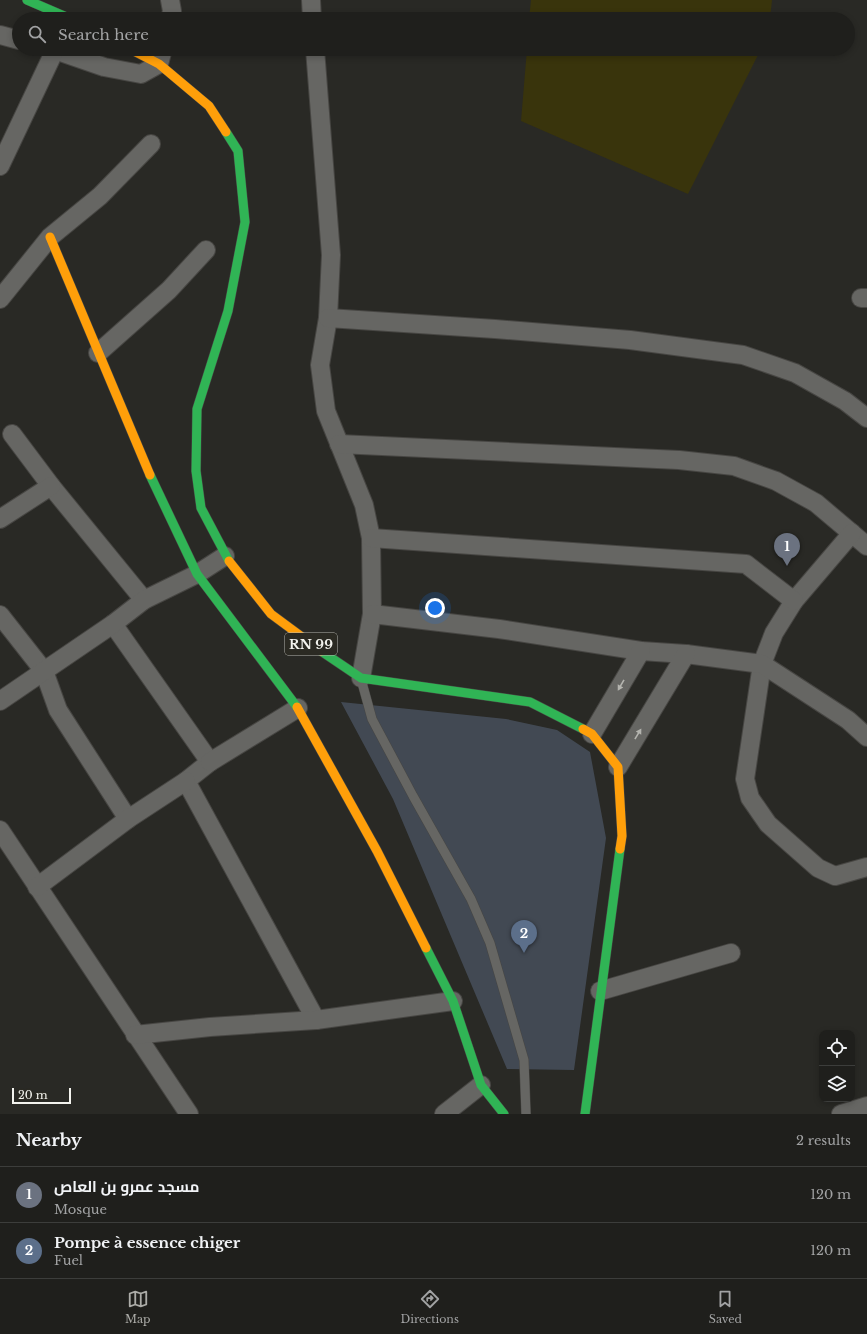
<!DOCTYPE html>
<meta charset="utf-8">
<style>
body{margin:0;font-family:"Libre Baskerville",Cairo,serif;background:#2c2c29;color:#f1f3f6}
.controls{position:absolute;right:12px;bottom:12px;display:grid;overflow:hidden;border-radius:8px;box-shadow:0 2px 6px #0003}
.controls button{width:36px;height:36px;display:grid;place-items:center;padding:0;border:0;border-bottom:1px solid #3c3d3b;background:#1f1f1c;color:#f1f3f6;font:20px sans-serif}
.scale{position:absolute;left:12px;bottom:10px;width:59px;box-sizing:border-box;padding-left:4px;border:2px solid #f3f3ee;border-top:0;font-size:11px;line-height:14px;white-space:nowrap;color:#f3f3ee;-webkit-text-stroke:3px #2b2a23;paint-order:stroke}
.you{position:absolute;left:435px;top:608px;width:14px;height:14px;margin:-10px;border:3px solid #fff;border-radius:50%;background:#1a73e8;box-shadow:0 0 0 6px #1a73e833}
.badge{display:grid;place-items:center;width:26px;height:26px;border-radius:50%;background:#acaca8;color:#fff;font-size:13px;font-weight:700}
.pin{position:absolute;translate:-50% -33px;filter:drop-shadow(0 1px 2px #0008)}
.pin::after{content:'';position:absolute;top:21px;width:14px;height:12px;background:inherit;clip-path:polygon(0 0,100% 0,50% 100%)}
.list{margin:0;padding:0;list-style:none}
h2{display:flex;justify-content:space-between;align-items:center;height:52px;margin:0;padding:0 16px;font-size:17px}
h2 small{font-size:13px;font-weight:400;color:#a1a2a3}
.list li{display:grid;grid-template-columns:26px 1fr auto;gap:12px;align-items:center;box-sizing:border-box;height:56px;padding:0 16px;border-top:1px solid #3c3d3b}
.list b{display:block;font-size:15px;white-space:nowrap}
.list p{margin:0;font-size:13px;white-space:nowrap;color:#a1a2a3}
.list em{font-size:13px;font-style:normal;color:#a1a2a3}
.icon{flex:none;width:22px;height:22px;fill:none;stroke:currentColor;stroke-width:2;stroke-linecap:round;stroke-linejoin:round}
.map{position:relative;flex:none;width:867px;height:1114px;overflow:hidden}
.search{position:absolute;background:#1f1f1c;box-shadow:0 2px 6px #0003;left:12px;right:12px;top:12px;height:44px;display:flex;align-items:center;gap:10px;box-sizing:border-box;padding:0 14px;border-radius:22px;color:#a1a2a3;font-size:15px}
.sheet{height:164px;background:#1f1f1c}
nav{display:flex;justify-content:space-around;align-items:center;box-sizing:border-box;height:56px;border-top:1px solid #3c3d3b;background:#1f1f1c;font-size:11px;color:#a1a2a3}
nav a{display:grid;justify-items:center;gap:2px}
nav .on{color:#acaca8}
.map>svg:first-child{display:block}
.green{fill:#39340c}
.building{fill:#424953}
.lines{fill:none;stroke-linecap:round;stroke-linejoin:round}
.lane-casing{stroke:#474643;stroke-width:10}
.street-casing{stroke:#474643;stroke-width:20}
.fast-casing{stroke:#474643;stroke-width:10}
.slow-casing{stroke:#474643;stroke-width:10}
.lane{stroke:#666663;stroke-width:9}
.street{stroke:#666663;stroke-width:18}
.fast{stroke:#30b455;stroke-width:9}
.slow{stroke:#ff9f0a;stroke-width:9}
.oneway{fill:#b4b4af}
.labels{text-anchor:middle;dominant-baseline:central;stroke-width:3;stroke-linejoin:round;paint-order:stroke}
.shield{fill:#2b2a23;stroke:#b7b7b1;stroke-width:1}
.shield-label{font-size:13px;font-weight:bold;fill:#f3f3ee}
</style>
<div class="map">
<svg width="867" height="1114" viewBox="0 0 867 1114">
<rect width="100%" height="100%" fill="#292925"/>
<g class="green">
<path d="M531 0H772L770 19H529Z"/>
<path d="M527 49H761L688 194 521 121Z"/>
</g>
<path class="building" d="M341 702 506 719 557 730 590 752 606 838 574 1070 507 1069 393 799Z"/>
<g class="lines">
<defs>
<path id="lane" d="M361 679 372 719 413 796 471 899 490 943 524 1060 526 1114"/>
<g id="street">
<path d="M311 0 312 19"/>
<path d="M170 19 172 11 170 0"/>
<path d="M0 35 19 40"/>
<path d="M52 49 104 67 141 74 159 64 163 49"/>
<path d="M315 49 331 255 328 318 320 365 326 411 364 505 371 538 372 614 361 678"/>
<path d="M0 166 55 50"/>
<path d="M861 298H867"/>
<path d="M0 299 50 237 100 196 151 144"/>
<path d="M328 318 495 329 630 340 743 355 795 373 845 401 867 418"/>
<path d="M98 353 169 290 206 250"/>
<path d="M12 434 51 486 144 600"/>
<path d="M339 444 679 460 734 466 776 481 816 503 867 546"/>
<path d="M0 519 51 486"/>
<path d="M852 533 794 601 774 633 762 664 745 779 750 798 768 824 818 868 835 876 867 867"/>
<path d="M371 538 746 564 794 601"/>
<path d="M372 614 499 629 641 651 686 654 762 664 848 720 867 737"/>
<path d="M0 615 44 671 58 710 128 819"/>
<path d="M113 624 210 762 186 781 316 1020"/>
<path d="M0 701 113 624 144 600 197 574 225 556"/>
<path d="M592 734 641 651"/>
<path d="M210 762 298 708"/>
<path d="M618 767 686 654"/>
<path d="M0 830 189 1114"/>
<path d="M37 887 128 819 186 781"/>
<path d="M600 991 731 953"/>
<path d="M135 1035 210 1027 316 1020 453 1001"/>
<path d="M444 1114 481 1085"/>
<path d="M841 1114 867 1106"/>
</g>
<g id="fast">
<path d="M27 0 71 19"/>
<path d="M226 132 238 151 245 222 228 311 197 409 196 471 201 508 229 561"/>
<path d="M150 475 197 574 297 707"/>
<path d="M321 651 361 678 530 702 583 729"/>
<path d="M426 948 453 1001 481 1085 504 1114"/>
<path d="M585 1114 620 849"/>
</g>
<g id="slow">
<path d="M130 49 159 64 209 106 226 132"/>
<path d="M50 237 150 475"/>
<path d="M229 561 271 614 321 651"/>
<path d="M297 707 377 851 426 948"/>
<path d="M583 729 592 734 618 767 622 836 620 849"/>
</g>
</defs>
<use href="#lane" class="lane-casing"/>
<use href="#street" class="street-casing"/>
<use href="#fast" class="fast-casing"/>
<use href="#slow" class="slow-casing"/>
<use href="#lane" class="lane"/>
<use href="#street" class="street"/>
<use href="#fast" class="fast"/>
<use href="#slow" class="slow"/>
</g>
<defs><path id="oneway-solid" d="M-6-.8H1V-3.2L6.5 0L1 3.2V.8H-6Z"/></defs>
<g class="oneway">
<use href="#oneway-solid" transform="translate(621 685) rotate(120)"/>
<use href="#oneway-solid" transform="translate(638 734) rotate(-59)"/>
</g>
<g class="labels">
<rect class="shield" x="285" y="633" width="52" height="22" rx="3"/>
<g class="shield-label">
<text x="311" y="644">RN 99</text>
</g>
</g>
</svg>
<div class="controls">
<button><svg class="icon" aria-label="locate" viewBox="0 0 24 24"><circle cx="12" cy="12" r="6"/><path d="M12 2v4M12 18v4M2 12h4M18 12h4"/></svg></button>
<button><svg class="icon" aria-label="layers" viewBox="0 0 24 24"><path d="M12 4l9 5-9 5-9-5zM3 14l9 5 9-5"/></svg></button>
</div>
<div class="scale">20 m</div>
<div class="you"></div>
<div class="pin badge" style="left:787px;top:566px;background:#6b7280">1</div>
<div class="pin badge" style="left:524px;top:953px;background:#5c6f8a">2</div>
<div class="search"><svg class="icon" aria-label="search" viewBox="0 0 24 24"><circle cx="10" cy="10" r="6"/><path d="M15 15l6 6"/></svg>Search here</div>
</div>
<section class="sheet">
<h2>Nearby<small>2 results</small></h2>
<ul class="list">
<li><span class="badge" style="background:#6b7280">1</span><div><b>مسجد عمرو بن العاص</b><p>Mosque</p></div><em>120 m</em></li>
<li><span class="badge" style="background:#5c6f8a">2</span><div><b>Pompe à essence chiger</b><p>Fuel</p></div><em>120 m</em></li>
</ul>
</section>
<nav>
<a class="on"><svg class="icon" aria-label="map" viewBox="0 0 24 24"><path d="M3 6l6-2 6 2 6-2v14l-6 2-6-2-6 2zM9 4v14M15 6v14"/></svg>Map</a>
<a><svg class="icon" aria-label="directions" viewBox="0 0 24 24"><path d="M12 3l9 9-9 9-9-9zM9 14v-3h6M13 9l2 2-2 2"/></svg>Directions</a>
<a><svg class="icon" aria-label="saved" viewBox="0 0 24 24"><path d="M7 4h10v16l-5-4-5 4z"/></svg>Saved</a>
</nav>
